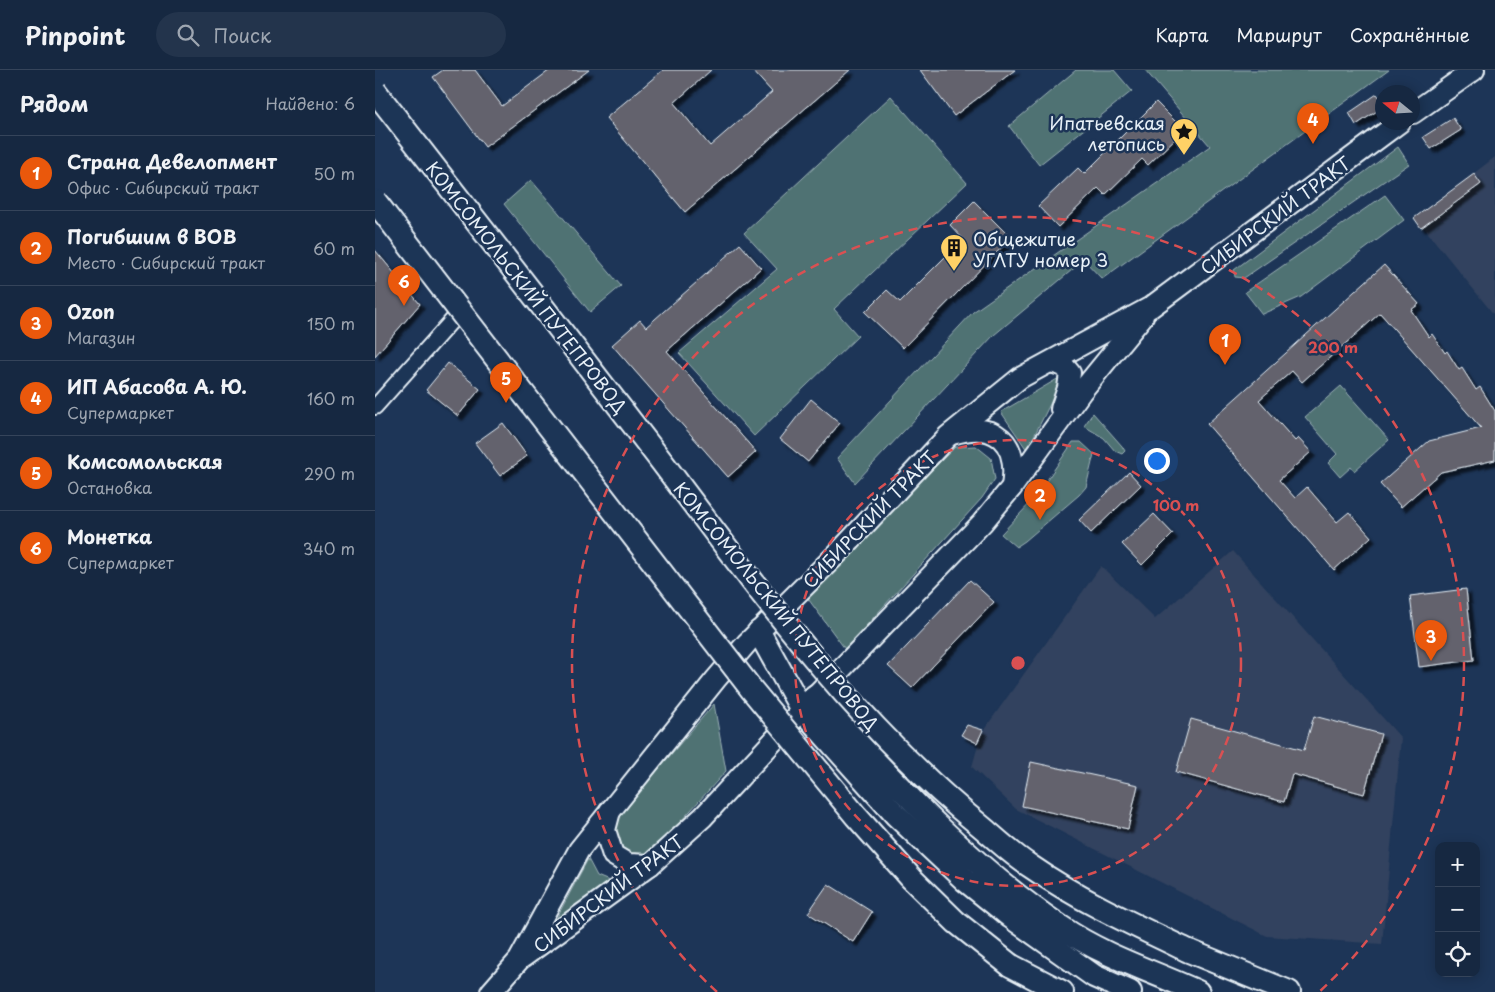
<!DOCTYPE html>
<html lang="ru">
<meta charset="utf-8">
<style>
body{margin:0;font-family:"Playpen Sans",sans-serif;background:#23344c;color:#f1f3f6}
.controls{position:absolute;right:15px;bottom:15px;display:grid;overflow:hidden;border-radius:10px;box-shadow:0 2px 12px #0003}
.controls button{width:45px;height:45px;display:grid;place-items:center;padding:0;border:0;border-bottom:1px solid #35445a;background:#162841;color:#f1f3f6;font:25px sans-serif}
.compass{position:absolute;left:1000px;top:15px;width:45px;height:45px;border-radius:50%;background:#162841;box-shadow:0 2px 12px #0003;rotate:288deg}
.you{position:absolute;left:781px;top:390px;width:18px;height:18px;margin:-12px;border:4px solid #fff;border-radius:50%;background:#1a73e8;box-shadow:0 0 0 8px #1a73e833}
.badge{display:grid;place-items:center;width:32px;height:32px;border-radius:50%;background:#ea580c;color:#fff;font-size:16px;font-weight:700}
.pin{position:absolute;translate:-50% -41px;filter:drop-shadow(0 1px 2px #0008)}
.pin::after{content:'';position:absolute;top:26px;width:18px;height:15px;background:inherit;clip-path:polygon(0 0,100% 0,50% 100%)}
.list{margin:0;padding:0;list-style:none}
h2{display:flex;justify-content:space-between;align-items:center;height:65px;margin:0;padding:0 20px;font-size:21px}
h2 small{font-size:16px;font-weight:400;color:#9ea6b1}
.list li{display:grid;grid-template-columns:32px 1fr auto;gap:15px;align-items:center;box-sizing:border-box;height:75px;padding:0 20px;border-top:1px solid #35445a}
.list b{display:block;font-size:19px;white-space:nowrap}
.list p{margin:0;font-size:16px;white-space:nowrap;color:#9ea6b1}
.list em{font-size:16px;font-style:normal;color:#9ea6b1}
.icon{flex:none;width:28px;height:28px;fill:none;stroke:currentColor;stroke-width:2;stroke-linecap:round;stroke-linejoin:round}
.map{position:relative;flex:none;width:1120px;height:922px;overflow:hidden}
header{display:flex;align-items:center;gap:30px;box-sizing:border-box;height:70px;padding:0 25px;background:#162841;border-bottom:1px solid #35445a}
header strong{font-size:24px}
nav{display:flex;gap:28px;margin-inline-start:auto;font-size:18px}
.search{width:350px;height:45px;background:#23344c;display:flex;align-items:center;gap:12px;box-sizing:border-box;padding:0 18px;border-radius:28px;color:#9ea6b1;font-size:19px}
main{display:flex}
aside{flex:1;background:#162841}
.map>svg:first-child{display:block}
.built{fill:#32425e}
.green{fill:#4f7273;stroke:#9cb2b6}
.building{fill:#63626d;stroke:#e8f1f8;filter:url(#shadow)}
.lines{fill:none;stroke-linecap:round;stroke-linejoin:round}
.minor-casing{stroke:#e8f1f8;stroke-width:18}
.secondary-casing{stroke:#e8f1f8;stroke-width:24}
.primary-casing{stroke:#e8f1f8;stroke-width:26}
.minor{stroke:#1d3557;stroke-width:14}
.secondary{stroke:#1d3557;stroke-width:20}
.primary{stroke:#1d3557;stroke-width:22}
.primary-bridge-casing{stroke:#e8f1f8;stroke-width:26;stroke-linecap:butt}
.primary-bridge{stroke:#1d3557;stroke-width:22}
.ring{fill:none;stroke:#da5052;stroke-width:2.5;stroke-dasharray:9 6}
.labels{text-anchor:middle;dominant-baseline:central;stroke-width:5;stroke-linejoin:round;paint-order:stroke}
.poi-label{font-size:18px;fill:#e8f1f8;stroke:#1d3557;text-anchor:end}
.street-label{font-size:18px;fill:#e8f1f8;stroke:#1d3557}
.centre{fill:#da5052;stroke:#1d3557;stroke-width:2.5}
.ring-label{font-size:15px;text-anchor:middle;font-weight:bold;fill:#da5052;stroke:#1d3557;stroke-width:5;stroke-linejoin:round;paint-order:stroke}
</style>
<header>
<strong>Pinpoint</strong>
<div class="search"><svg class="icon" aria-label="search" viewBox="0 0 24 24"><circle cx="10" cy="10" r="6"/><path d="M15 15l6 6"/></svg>Поиск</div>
<nav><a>Карта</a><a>Маршрут</a><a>Сохранённые</a></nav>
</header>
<main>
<aside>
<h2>Рядом<small>Найдено: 6</small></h2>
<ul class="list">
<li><span class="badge">1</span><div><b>Страна Девелопмент</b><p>Офис · Сибирский тракт</p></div><em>50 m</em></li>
<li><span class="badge">2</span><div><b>Погибшим в ВОВ</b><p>Место · Сибирский тракт</p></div><em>60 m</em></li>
<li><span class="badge">3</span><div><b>Ozon</b><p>Магазин</p></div><em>150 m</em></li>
<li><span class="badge">4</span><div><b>ИП Абасова А. Ю.</b><p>Супермаркет</p></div><em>160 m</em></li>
<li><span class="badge">5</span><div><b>Комсомольская</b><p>Остановка</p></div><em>290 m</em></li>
<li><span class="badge">6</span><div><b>Монетка</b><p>Супермаркет</p></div><em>340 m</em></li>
</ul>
</aside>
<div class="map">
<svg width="1120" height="922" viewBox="0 0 1120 922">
<defs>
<filter id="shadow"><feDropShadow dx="4.5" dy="4.5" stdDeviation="1" flood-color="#0009"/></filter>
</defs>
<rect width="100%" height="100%" fill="#1d3557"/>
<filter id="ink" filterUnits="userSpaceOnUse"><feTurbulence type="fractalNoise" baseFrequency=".02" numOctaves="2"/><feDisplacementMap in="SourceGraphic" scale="10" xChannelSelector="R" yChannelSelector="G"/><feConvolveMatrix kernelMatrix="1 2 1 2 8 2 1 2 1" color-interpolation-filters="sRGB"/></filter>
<g filter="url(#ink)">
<g class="built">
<path d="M1120 87V246L1041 148Z"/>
<path d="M858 481 1026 668 1007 874 892 866 641 739 597 697 606 664 726 496 780 549Z"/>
</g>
<g class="green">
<path d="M701 0H739L757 21 664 95 634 56Z"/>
<path d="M770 0H1014L727 209 709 190 619 265 480 413 462 388 598 242 835 76Z"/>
<path d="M516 26 592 113 459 239 483 266 379 366 304 283 402 199 369 163Z"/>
<path d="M1023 77 1034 94 869 208 860 207 859 200Z"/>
<path d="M156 110 246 216 215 242 129 134Z"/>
<path d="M1010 125 1029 150 926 227 887 244 870 222Z"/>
<path d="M684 308 686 312 652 380 626 342Z"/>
<path d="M966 316 1014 370 979 401 976 397 965 407 953 393 962 384 930 347Z"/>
<path d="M718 343 747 376 750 381 747 384 740 381 729 368 709 356Z"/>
<path d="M698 372H706L719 384 711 417 704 425 650 471 641 477 626 464 659 429Z"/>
<path d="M601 376 616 388 620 409 607 428 470 579 431 526 580 377Z"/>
<path d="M339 634 351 701 280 780 262 787 243 776 239 759 245 744Z"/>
<path d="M213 789 222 806 239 813 181 849Z"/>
</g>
<g class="building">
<path d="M68 0H100L127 36 175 0H214L110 77 58 7Z"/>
<path d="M288 0H336L299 33 335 76 397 22 377 0H475L310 142 231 48Z"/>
<path d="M545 0H640L579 46Z"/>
<path d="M1002 24 1008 32V37L981 55 974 43Z"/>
<path d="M781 32 809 60 773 95 767 89 730 125 723 118 683 157 663 136 703 98 709 104Z"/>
<path d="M1078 48 1086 60 1056 79 1048 67Z"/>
<path d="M1099 104 1106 114 1046 158 1039 148Z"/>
<path d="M599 131 636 168 528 278 490 242 512 220 525 232 588 169 575 155Z"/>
<path d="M365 174 386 198 292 281 381 382 353 407 237 275 265 250 271 257Z"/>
<path d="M0 180 45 234 0 286Z"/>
<path d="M1009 195 1044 234 1036 240 1054 267 1057 264 1070 283 1072 281 1084 300 1087 298 1101 320 1105 317 1120 341V390L1066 402 1026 437 1005 414 1054 371 1106 358 1005 243 927 312 917 301 884 330 920 371 923 368 936 382 904 410 920 428 932 417 962 452 974 442 996 467 959 500 832 354Z"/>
<path d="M73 293 105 319 83 346 51 320Z"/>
<path d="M436 329 465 353 433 392 405 369Z"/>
<path d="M128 353 152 386 125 406 100 373Z"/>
<path d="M754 402 766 415 716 463 704 450Z"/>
<path d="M779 444 798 464 767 495 747 474Z"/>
<path d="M595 510 619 532 537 618 513 596Z"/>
<path d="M1091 519 1099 590 1044 597 1035 526Z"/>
<path d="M939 646 1006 664 989 724 917 704 909 732 801 702 816 649 929 680Z"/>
<path d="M592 655 608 660 602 673 586 665Z"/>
<path d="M656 692 763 715 753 759 647 736Z"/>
<path d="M453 814 497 842 478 872 433 843Z"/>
</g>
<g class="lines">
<defs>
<path id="minor" d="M0 337 81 246"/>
<g id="secondary">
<path d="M1038 43 1099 0"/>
<path d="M676 292 689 296 695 303 693 318 686 339"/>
<path d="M577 364C621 350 644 372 637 417"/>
<path d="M235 741 230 760 238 785 253 794 275 795"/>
<path d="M148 887 275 795 328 747 440 626 607 453 637 417 706 322 768 246"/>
<path d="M116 922 144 890 204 780 341 609 372 573 466 480 573 366 645 308 776 237 1025 52"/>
</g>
<g id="primary">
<path d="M384 562 427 640 521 745 590 810 636 847 719 906 755 922"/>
<path d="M440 626C516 709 591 794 686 857 728 886 777 901 823 922"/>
<path d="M814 881 914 922"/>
<path d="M635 895 687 922"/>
</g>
</defs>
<use href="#minor" class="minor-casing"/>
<use href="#secondary" class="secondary-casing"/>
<use href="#primary" class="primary-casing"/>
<use href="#minor" class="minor"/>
<use href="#secondary" class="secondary"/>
<use href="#primary" class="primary"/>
<defs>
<g id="primary-bridge">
<path d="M0 21C96 144 192 268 287 392 385 522 481 655 608 758 623 771 638 785 655 796 704 830 759 855 814 881"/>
<path d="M0 131 377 620 481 746 537 809 581 852 635 895"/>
</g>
</defs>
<use href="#primary-bridge" class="primary-bridge-casing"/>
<use href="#primary-bridge" class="primary-bridge"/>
</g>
</g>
<g class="ring">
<circle cx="643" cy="593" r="223"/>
<path d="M342 922A446 446 0 1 1 944 922"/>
</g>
<defs>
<symbol id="sight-pin" viewBox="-11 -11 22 30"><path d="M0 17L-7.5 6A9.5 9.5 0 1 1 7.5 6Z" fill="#ffd166" stroke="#1d3557"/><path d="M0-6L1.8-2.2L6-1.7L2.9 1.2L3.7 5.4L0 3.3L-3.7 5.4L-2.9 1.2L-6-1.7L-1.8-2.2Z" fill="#111"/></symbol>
<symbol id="building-pin" viewBox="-11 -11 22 30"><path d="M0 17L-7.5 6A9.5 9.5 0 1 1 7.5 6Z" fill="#ffd166" stroke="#1d3557"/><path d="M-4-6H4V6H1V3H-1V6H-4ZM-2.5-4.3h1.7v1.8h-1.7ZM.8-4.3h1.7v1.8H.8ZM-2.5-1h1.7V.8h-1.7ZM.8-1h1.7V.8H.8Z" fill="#111"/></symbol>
</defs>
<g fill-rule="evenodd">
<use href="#sight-pin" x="793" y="46" width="32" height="43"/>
<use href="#building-pin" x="563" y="162" width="32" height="43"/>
</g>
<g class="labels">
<g class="poi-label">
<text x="790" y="52">Ипатьевская<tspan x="790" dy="21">летопись</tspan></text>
<text x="598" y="168" text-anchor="start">Общежитие<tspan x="598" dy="21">УГЛТУ номер 3</tspan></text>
</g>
<g class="street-label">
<text transform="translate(900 145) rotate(-37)">СИБИРСКИЙ ТРАКТ</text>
<text transform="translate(152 217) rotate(52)">КОМСОМОЛЬСКИЙ ПУТЕПРОВОД</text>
<text transform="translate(494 449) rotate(-46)">СИБИРСКИЙ ТРАКТ</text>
<text transform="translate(402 536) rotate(51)">КОМСОМОЛЬСКИЙ ПУТЕПРОВОД</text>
<text transform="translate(233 823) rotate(-37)">СИБИРСКИЙ ТРАКТ</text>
</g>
</g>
<circle cx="643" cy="593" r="8" class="centre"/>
<g class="ring-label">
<text x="958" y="283">200 m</text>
<text x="801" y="441">100 m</text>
</g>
</svg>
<div class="controls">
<button>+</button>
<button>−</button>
<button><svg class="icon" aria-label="locate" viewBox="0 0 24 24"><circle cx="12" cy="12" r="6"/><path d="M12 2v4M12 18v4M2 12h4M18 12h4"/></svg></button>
</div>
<svg class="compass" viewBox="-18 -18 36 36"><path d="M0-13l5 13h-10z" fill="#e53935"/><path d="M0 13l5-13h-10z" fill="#9ea6b1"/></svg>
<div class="you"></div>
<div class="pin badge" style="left:850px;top:295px">1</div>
<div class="pin badge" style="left:665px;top:450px">2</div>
<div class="pin badge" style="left:1056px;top:591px">3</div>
<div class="pin badge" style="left:938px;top:74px">4</div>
<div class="pin badge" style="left:131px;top:333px">5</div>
<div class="pin badge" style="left:29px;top:236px">6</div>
</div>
</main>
